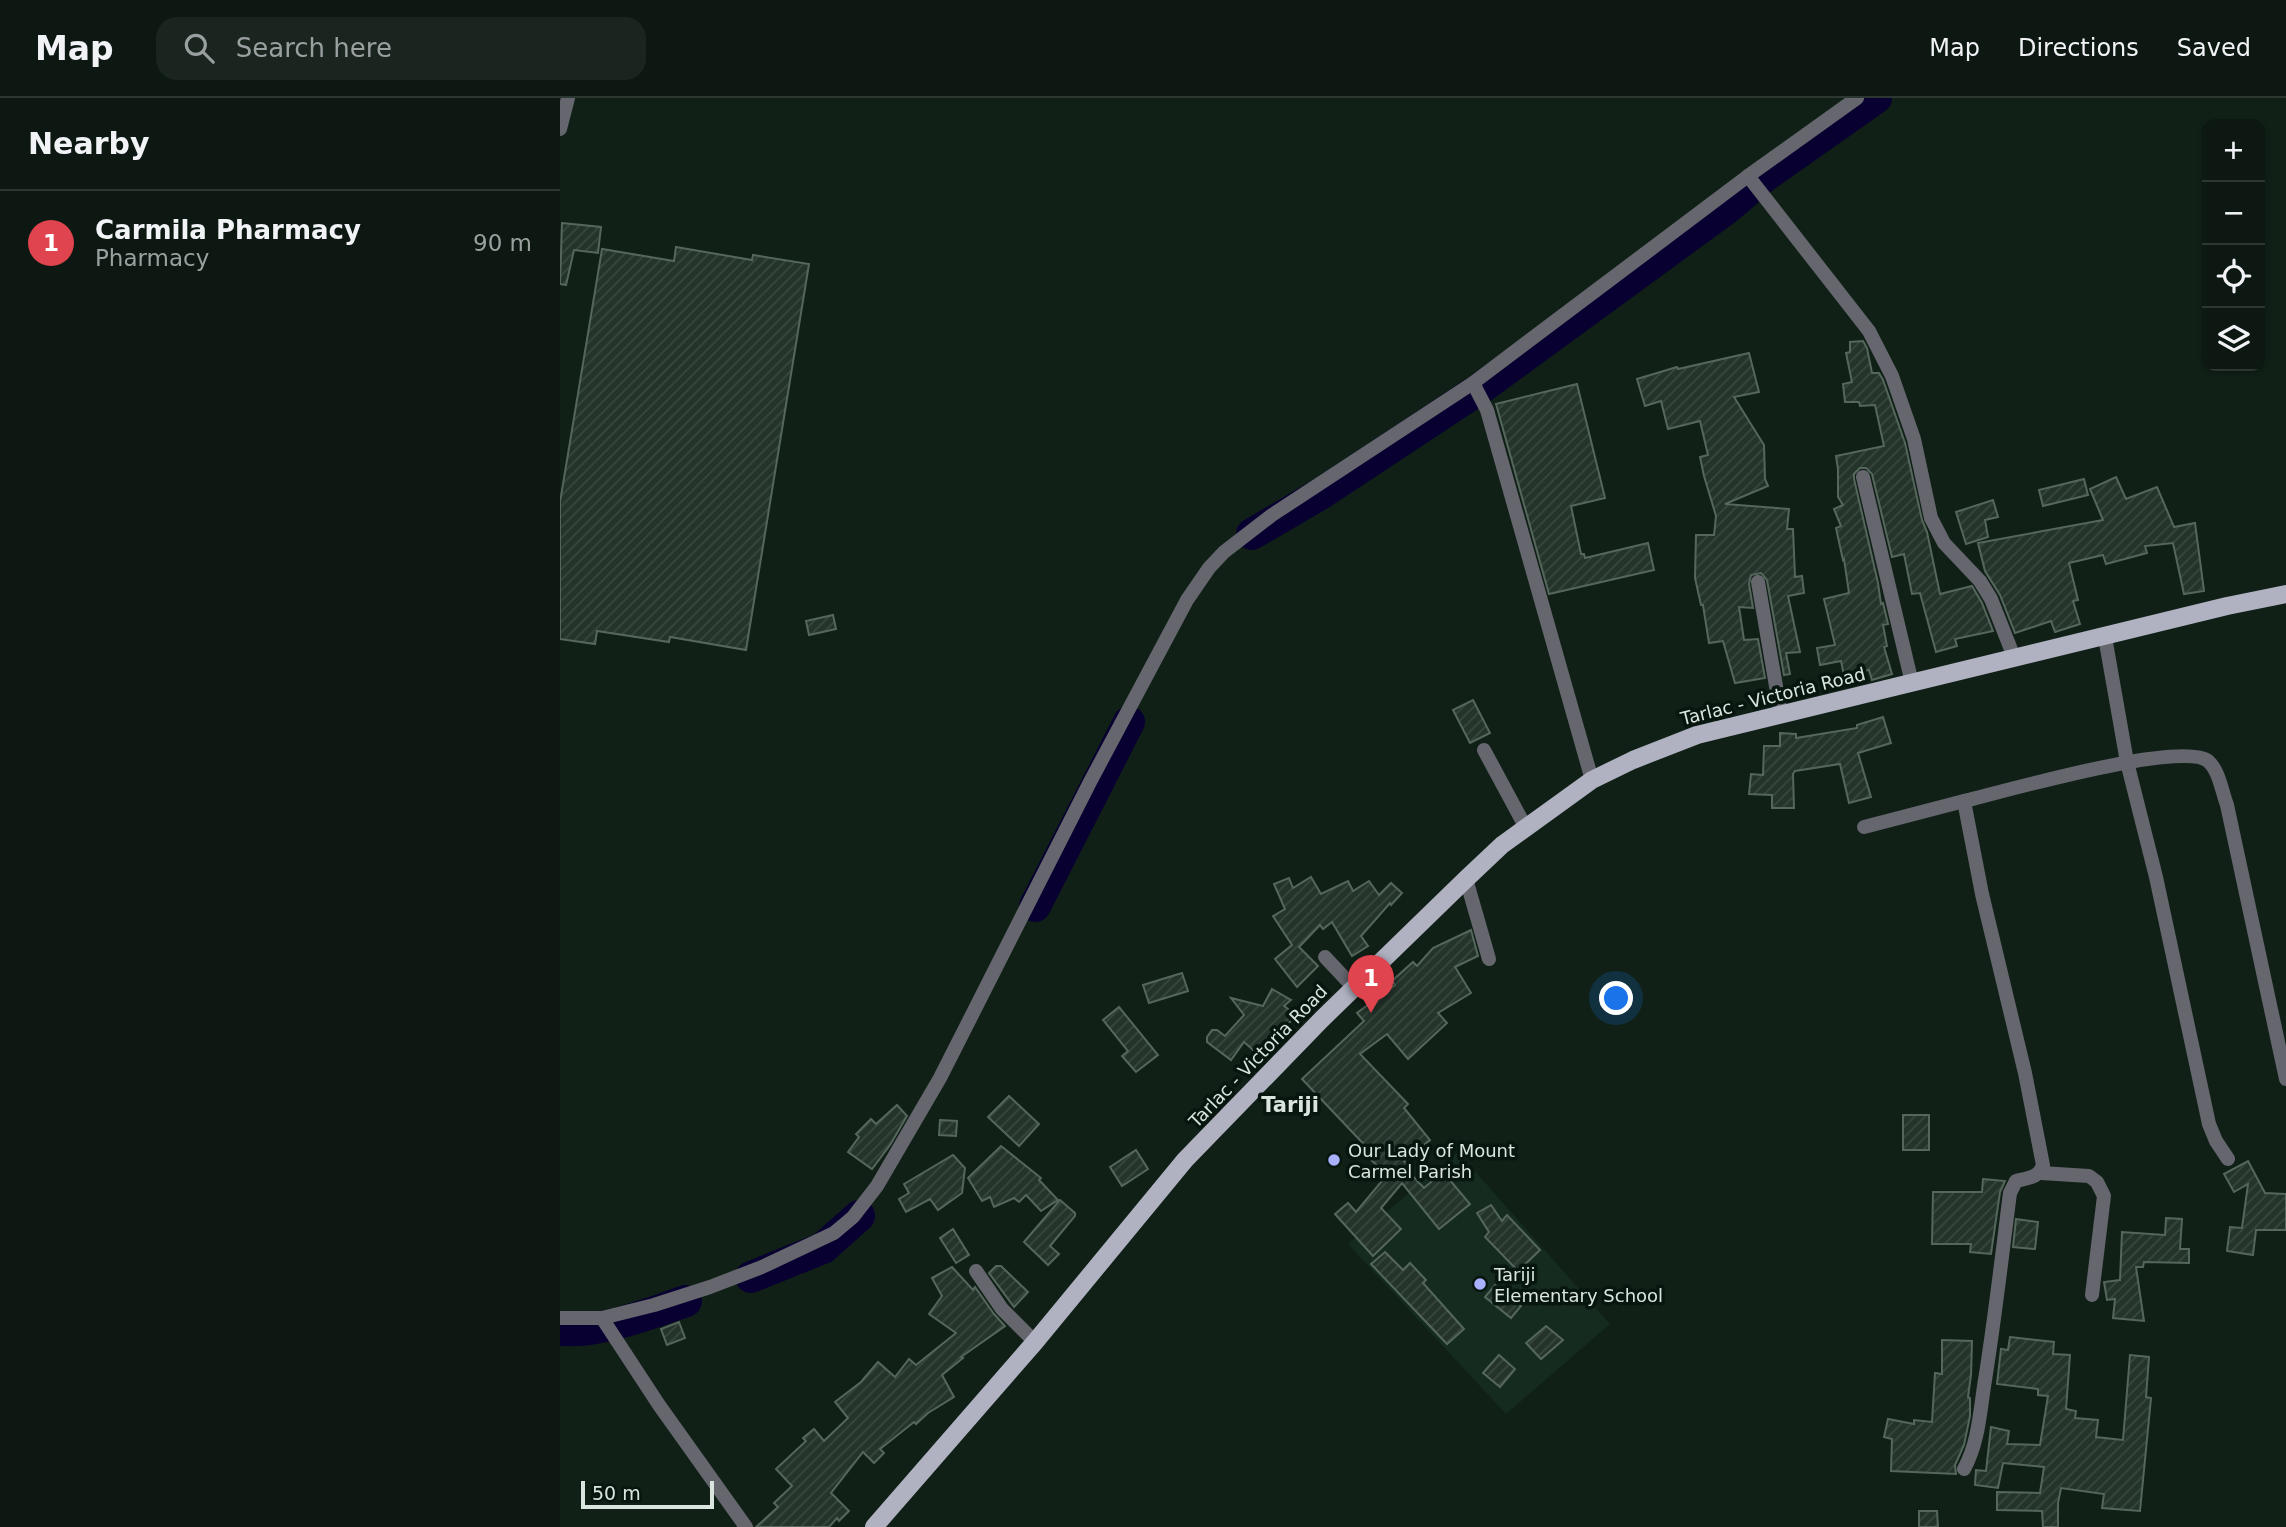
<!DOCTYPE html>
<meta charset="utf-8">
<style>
body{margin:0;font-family:"DejaVu Sans",sans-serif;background:#1a251f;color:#f1f3f6}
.controls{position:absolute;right:21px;top:21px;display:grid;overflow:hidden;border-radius:14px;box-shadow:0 2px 5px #0004}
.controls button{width:63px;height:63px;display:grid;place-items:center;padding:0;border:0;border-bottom:2px solid #2c3731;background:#0c1811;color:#f1f3f6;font:35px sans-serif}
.scale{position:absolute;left:21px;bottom:18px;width:133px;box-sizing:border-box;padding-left:7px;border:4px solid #dbe5df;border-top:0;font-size:19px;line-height:24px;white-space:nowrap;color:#dbe5df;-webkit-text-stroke:5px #07160e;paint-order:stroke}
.you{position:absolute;left:1057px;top:901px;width:24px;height:24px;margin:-18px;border:5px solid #fff;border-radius:50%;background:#1a73e8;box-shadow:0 0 0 10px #1a73e833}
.badge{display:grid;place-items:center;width:46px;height:46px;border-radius:50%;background:#a9b0fc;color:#fff;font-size:23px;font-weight:700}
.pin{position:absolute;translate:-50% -58px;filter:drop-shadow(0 2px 4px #0008)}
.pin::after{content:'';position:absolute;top:37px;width:24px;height:21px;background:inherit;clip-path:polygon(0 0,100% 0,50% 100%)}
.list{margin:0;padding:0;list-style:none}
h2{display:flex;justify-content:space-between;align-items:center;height:91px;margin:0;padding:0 28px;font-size:30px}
h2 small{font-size:23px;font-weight:400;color:#9aa09f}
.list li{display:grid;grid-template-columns:46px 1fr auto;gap:21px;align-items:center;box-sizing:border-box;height:105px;padding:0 28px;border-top:2px solid #2c3731}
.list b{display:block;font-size:26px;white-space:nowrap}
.list p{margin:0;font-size:23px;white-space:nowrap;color:#9aa09f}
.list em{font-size:23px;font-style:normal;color:#9aa09f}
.icon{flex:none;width:38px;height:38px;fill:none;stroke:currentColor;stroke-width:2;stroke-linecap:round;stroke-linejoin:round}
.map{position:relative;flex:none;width:1726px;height:1429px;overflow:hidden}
header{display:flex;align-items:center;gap:42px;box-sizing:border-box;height:98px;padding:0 35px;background:#0c1811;border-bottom:2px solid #2c3731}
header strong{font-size:33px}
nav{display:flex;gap:38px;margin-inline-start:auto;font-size:24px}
.search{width:490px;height:63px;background:#1a251f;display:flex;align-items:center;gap:18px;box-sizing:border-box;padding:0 24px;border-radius:21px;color:#9aa09f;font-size:26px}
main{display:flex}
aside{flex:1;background:#0c1811}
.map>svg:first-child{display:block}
.built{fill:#152b1f}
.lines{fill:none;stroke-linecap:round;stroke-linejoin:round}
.river{stroke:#080031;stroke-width:32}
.building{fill:url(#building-hatch);stroke:#55675c;stroke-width:2}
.minor{stroke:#65666e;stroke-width:14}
.primary{stroke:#b0b2c2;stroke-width:18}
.poi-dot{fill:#a9b0fc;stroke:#07160e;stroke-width:2.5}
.labels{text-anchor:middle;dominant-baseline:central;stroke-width:7;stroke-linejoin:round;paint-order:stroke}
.street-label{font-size:18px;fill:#dbe5df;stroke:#07160e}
.poi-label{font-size:18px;fill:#dbe5df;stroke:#07160e;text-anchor:start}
.quarter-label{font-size:21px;font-weight:bold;fill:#dbe5df;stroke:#07160e}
</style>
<header>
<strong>Map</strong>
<div class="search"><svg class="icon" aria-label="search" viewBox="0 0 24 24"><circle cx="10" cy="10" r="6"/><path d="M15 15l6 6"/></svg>Search here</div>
<nav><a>Map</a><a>Directions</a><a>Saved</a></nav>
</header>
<main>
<aside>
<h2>Nearby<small></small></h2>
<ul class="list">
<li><span class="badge" style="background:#e0444e">1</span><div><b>Carmila Pharmacy</b><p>Pharmacy</p></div><em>90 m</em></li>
</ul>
</aside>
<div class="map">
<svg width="1726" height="1429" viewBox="0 0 1726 1429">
<defs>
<pattern id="building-hatch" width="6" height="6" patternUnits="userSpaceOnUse" patternTransform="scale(1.75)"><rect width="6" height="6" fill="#24342b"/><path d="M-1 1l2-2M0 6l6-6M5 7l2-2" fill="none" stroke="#39483f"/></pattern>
</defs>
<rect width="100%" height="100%" fill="#102017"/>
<path class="built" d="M898 1054 1050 1226 946 1316 788 1146Z"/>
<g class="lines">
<g class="river">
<path d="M692 436 762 395 921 290 1166 111 1205 78 1316 0"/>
<path d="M475 808 569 624"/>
<path d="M191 1179 263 1150 299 1118"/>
<path d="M0 1232C41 1235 88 1216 126 1203"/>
</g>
</g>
<g class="building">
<path d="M2 125 41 129 38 155 14 152 6 187 0 186Z"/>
<path d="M116 149 192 162 193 157 249 166 186 552 110 539 109 544 37 533 35 546 0 541V404L42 151 114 163Z"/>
<path d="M1303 243 1307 250 1312 275H1319L1323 282 1345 345 1362 422 1367 434 1380 496 1412 488 1422 505 1433 533 1395 541 1397 548 1376 554 1360 495 1352 496 1344 456 1332 459 1312 376 1306 370H1300L1294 376V381L1318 485 1321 506 1323 505 1328 526 1323 527 1327 548 1324 549 1332 576 1312 582 1309 572 1284 577 1281 563 1260 567 1257 550 1275 547 1264 501 1289 495 1284 461 1283 462 1276 430 1281 428 1274 411 1283 407 1278 399V371L1276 358 1324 348 1315 307 1300 308 1299 304H1285L1283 286 1292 284 1286 255 1290 254V244Z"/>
<path d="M1189 255 1199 294 1174 299 1204 347 1205 381 1208 388 1165 406 1229 411 1227 431H1233L1235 479 1242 478 1244 495 1228 498 1240 554 1226 555 1230 576 1224 577 1207 482 1201 475 1191 477 1189 486 1193 510 1179 509 1184 542 1198 541 1205 580 1175 585 1163 543 1149 545 1143 507H1141L1135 480 1136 437H1154L1156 418 1144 378 1140 359 1148 357 1140 323 1108 331 1101 303 1085 308 1077 281 1117 269 1118 271Z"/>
<path d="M1017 286 1045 400 1011 408 1021 456H1024L1025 460 1088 445 1094 472 989 496 936 306Z"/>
<path d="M1556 379 1566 401 1597 389 1614 429 1635 425 1644 493 1624 496 1613 445 1585 448 1587 455 1546 466 1543 457 1509 465 1518 502 1513 503 1520 526 1495 534 1491 523 1455 535 1440 497 1425 473 1418 445 1543 422 1530 391Z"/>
<path d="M1524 381 1528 397 1483 408 1479 392Z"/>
<path d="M1433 402 1438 419 1425 422 1428 439 1406 446 1396 414Z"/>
<path d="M273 517 276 531 249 537 246 523Z"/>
<path d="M913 602 930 635 910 645 893 612Z"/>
<path d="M1323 619 1331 645 1298 655 1311 699 1289 705 1280 666 1235 673 1233 676 1234 710H1212V697L1189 696 1191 676 1203 677 1204 648H1220V635L1236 636V640L1297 630V627Z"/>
<path d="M751 779 761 796 788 783 793 793 809 783 819 797 831 785 842 795 831 807 830 805 801 838 808 848 792 858 772 824 763 831 760 827 739 849 758 868 737 889 715 861 732 847 713 818 725 811 714 786 729 780 733 790Z"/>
<path d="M911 832 918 858 895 869 911 895 878 915 887 925 848 961 827 936 800 956 848 1006 844 1010 870 1042 844 1063 848 1067 845 1070 864 1090 883 1074 910 1106 879 1131 842 1085 821 1110 841 1131 813 1158 775 1116 788 1105 796 1114 827 1077 810 1061 814 1057 742 981 804 923 797 915 835 887 832 883 853 864 857 868 873 850Z"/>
<path d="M622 875 628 893 589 905 583 887Z"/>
<path d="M712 891 731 902 724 908 736 917 700 958 684 944 671 962 647 944V939L652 932H657L665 938 684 917 671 900 703 908Z"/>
<path d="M559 909 598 957 576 974 562 958 568 953 543 922Z"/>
<path d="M449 998 479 1026 459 1048 428 1019Z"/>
<path d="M337 1007 347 1018 330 1047 312 1071 288 1054 299 1039 296 1036 311 1021 316 1026Z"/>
<rect x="1343" y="1017" width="26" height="35"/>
<path d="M380 1022 397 1023 396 1038 379 1037Z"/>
<path d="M441 1048 481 1080 479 1082 498 1102 481 1113 466 1097 459 1104 454 1100 434 1109 430 1099 422 1103 408 1080Z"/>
<path d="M576 1052 588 1071 562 1088 550 1069Z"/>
<path d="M393 1057 405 1070 402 1095 378 1112 370 1101 346 1114 339 1101 349 1095 344 1086Z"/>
<path d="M1688 1063 1705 1095 1726 1096V1132H1696L1693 1157 1667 1153 1670 1129 1682 1130 1688 1086 1674 1094 1664 1076Z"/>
<path d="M1423 1081 1445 1083 1440 1094 1431 1156 1410 1154 1411 1146H1372L1373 1094H1422Z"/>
<path d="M500 1102 515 1115V1118L490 1148 499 1156 488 1167 464 1144Z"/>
<path d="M931 1107 942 1123 947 1117 980 1152 958 1173 925 1139 929 1134 917 1115Z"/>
<path d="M1606 1120 1622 1121 1620 1151H1629V1165L1584 1164 1583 1169H1576L1584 1223 1553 1220 1555 1201 1547 1202 1544 1184 1560 1182 1562 1134 1605 1137Z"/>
<path d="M1456 1121 1478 1124 1475 1151 1453 1149Z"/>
<path d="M393 1131 409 1157 396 1165 380 1140Z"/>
<path d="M825 1154 843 1172 850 1165 866 1182 863 1185 904 1231 887 1246 811 1166Z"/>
<path d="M436 1168H441L468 1194 454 1209 429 1175Z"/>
<path d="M392 1169 413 1192 415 1189 434 1216 445 1228 401 1259 403 1260 382 1277 394 1299 368 1315 356 1326 354 1324 320 1351 324 1355 314 1365 303 1354 271 1395 289 1413 279 1423 277 1420 269 1429H196L218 1409 214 1405 232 1388 216 1371 246 1343 243 1340 254 1331 264 1343 288 1320 275 1304 301 1284 318 1264 335 1279 349 1261 356 1267 396 1235 369 1216 382 1198 372 1180Z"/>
<path d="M935 1187 961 1208 951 1220 925 1199Z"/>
<path d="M119 1224 125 1240 107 1247 101 1231Z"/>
<path d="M986 1228 1003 1242 981 1261 966 1245Z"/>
<path d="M1450 1239 1494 1244 1493 1256 1510 1257 1506 1311 1516 1313 1515 1320 1538 1322 1536 1339 1563 1342 1570 1257 1589 1259 1586 1299 1591 1300 1580 1413 1542 1410 1544 1396 1501 1390 1498 1405V1429H1483L1482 1413 1437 1412V1394L1480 1395 1484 1369 1443 1365 1438 1390 1415 1387 1416 1372 1426 1373 1431 1329 1449 1333 1447 1346 1480 1347 1488 1298 1478 1297V1291L1437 1286 1441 1251 1448 1252Z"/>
<path d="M1382 1242 1412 1243 1411 1277 1408 1299 1410 1300V1318L1404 1347 1395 1367 1396 1376 1331 1373 1332 1341 1324 1339 1328 1321 1354 1326V1322L1372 1324 1375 1275 1382 1276Z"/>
<path d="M939 1257 955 1271 940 1289 923 1275Z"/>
<path d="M1359 1413H1377L1378 1429H1359Z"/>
</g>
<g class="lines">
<g class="minor">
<path d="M0 31 8 0"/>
<path d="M1188 78 1309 233 1332 278 1354 341 1371 420 1384 445 1420 483 1431 501 1454 559"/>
<path d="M1303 379 1352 585"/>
<path d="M1198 484 1221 617"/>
<path d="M1545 539 1567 664 1596 779 1649 1026 1656 1043 1668 1061"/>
<path d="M924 652 966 730"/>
<path d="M1032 682 927 312 913 285 1188 78 1297 0"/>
<path d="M1304 729 1404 703"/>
<path d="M906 781 929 861"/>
<path d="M765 859 794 890"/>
<path d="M1481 1075 1529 1078 1537 1084 1544 1098 1532 1197"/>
<path d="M416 1173 442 1211 475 1244"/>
<path d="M0 1220H42L99 1307 186 1429"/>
<path d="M42 1220 94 1207 150 1189 202 1169 274 1135 293 1119 317 1088 380 980 530 684 627 502 649 470 664 454 712 417 913 285"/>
<path d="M1404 1371C1419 1344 1420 1312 1425 1282 1435 1220 1442 1157 1450 1095L1456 1083C1468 1080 1479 1080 1483 1067L1465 975 1422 796 1404 703C1442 694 1622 642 1648 663 1659 672 1662 694 1667 707L1726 981"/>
</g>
<path class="primary" d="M314 1429 475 1244 625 1062 762 921 906 781 942 747 1032 682 1073 662 1137 637 1667 508 1726 496"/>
</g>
<g class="poi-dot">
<circle cx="774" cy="1062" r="7"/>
<circle cx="920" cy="1186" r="7"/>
</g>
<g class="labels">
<g class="street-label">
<text transform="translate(1213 598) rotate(-14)">Tarlac - Victoria Road</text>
<text transform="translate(698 958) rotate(-46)">Tarlac - Victoria Road</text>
</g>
<g class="poi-label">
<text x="788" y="1052">Our Lady of Mount<tspan x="788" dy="21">Carmel Parish</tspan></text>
<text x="934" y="1176">Tariji<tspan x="934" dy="21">Elementary School</tspan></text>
</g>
<g class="quarter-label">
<text x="730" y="1007">Tariji</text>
</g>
</g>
</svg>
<div class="controls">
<button>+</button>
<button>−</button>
<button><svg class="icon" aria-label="locate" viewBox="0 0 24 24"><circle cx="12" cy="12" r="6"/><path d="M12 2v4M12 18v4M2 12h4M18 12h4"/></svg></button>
<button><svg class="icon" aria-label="layers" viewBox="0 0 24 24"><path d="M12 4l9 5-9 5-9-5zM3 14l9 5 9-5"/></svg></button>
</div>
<div class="scale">50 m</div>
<div class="you"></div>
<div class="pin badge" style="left:811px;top:915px;background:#e0444e">1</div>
</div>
</main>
